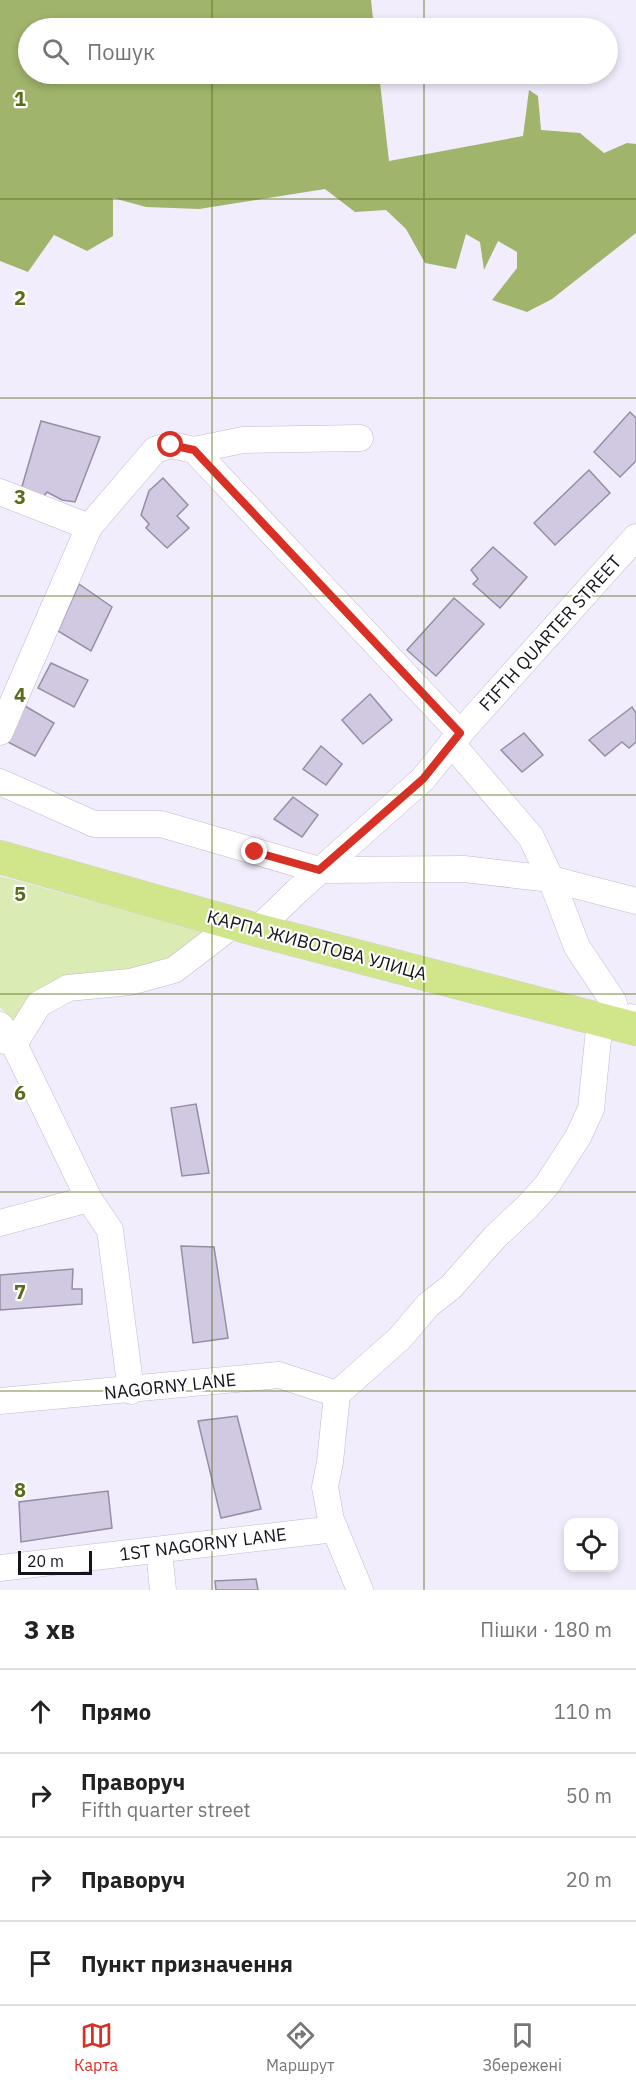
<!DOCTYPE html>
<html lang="uk">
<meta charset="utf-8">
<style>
body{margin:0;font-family:"IBM Plex Sans",sans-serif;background:#f2f2f2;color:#222}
.controls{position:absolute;right:18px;bottom:18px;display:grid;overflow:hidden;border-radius:12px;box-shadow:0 3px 9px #0003}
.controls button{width:54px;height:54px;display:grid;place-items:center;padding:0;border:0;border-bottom:2px solid #e0e0e0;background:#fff;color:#222;font:30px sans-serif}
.scale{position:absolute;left:18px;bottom:15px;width:74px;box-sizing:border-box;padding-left:6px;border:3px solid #15131b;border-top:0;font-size:16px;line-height:21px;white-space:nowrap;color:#15131b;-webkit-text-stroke:4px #fff;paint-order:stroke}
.stop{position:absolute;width:18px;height:18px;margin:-14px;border:4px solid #d93025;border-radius:50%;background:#fff}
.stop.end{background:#d93025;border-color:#fff;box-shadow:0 2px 6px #0008}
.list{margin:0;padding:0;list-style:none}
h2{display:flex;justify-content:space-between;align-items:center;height:78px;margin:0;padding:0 24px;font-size:26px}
h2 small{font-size:20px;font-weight:400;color:#767676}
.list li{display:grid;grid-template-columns:39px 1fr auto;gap:18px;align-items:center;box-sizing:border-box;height:84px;padding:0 24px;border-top:2px solid #e0e0e0}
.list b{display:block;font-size:22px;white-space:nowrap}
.list p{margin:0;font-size:20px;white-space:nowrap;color:#767676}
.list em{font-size:20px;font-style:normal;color:#767676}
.icon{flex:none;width:33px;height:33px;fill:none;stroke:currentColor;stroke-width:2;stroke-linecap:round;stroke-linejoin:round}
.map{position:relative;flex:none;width:636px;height:1590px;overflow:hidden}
.search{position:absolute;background:#fff;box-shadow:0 3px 9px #0003;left:18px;right:18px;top:18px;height:66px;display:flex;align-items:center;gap:15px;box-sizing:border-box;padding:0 21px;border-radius:33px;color:#767676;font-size:22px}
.sheet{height:414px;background:#fff}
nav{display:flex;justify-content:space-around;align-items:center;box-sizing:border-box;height:84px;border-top:2px solid #e0e0e0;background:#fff;font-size:16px;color:#767676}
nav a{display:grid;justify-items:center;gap:3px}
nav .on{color:#d93025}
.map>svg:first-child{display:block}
.green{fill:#daebb3}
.forest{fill:#a0b46b}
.building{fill:#d1c9e1;stroke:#968ea5;stroke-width:1.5}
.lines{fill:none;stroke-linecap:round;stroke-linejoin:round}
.minor-casing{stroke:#c1b9d1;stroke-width:27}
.major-casing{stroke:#d0d0d1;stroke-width:34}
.minor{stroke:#fff;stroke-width:26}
.major{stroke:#d1e68b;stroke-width:33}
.route{stroke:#d93025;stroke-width:8}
.grid{fill:none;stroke:#5a6c1a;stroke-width:1.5;stroke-opacity:0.55}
.labels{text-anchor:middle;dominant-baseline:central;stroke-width:4.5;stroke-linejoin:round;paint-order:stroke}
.street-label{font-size:18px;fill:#15131b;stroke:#fff}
.grid-label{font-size:20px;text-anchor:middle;font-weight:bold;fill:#5a6c1a;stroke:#fff;stroke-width:4.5;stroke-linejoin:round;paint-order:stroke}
</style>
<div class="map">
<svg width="636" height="1590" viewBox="0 0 636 1590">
<rect width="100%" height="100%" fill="#f2edfc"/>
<path class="green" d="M0 876 209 933 166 962 26 1004 12 1021 0 1007Z"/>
<path class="forest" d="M0 0H371L374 28H28V74H379L389 161 523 136 529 90 538 96 541 130 580 133 604 153 627 143 636 144V233L552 299 527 312 492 300 517 268V252L498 241 484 270 480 242 466 234 456 269 425 263 406 229 386 210 355 212 325 189 199 209 146 207 113 198V236L87 251 54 235 28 272 0 261Z"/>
<g class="building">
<path d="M630 412 636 418V461L620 477 594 452Z"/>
<path d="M41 421 100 437 75 502 62 500 47 492 40 501 21 490Z"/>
<path d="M589 470 610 493 555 545 534 523Z"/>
<path d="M163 478 188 505 177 516 189 528 167 548 146 528 149 524 141 515 149 491Z"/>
<path d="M493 547 527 577 500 608 473 584 478 579 471 570Z"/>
<path d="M79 584 112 607 91 651 58 631Z"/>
<path d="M454 598 484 624 436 676 407 650Z"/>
<path d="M51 663 88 680 74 707 38 688Z"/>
<path d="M370 694 392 720 363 744 342 720Z"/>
<path d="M25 706 54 723 35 756 4 740Z"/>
<path d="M632 707 636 713V742L629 748 622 742 605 756 589 740Z"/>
<path d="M524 733 543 755 522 772 501 750Z"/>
<path d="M321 746 342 764 326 785 303 769Z"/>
<path d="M293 797 318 815 302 837 274 819Z"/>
<path d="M196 1104 209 1173 182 1176 171 1108Z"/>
<path d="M181 1246 214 1247 228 1338 193 1343Z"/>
<path d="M73 1269 72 1289H82V1304L0 1310V1275Z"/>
<path d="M237 1416 261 1509 221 1518 198 1421Z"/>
<path d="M108 1491 112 1528 21 1542 19 1502Z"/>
<path d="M256 1579 258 1590H216L215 1581Z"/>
</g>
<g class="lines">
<defs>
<g id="minor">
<path d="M194 450 243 440 360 438"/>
<path d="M0 492 89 527"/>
<path d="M0 732 89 527 155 450 171 445 194 450 460 733"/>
<path d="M452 744 531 837 551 879 577 947 613 1001 620 1025 631 1017"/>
<path d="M0 782 94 824H161L319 870 464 869 551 879 636 901"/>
<path d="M257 930 297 891 423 779 460 733 636 537"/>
<path d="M0 1025 14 1044 89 1199 110 1230 131 1391"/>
<path d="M0 1039 14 1044 39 1004 68 988 130 982 174 970 234 924"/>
<path d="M0 1223 89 1199"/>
<path d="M0 1401 279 1375 337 1394"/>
<path d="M159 1550 163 1590"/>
<path d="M0 1568 335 1529"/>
<path d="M360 1590 331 1520 325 1487 330 1462 337 1394 400 1338 428 1305 451 1287 495 1237 527 1207 547 1185 578 1137 591 1109 600 1019"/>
</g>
<path id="major" d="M0 857 257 930 636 1029"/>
</defs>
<use href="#minor" class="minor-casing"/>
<use href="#major" class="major-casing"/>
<use href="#minor" class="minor"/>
<use href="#major" class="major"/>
</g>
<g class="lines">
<path class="route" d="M171 445 194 450 460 733 423 779 319 870 255 852"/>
</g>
<path class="grid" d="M212 0V28M424 0V28M212 74V1590M424 74V1590M0 199H636M0 398H636M0 596H636M0 795H636M0 994H636M0 1192H636M0 1391H636"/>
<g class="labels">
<g class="street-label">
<text transform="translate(550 633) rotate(-48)">FIFTH QUARTER STREET</text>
<text transform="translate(317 945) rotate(15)">КАРПА ЖИВОТОВА УЛИЦА</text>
<text transform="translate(170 1386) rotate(-6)">NAGORNY LANE</text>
<text transform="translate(203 1544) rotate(-7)">1ST NAGORNY LANE</text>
</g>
</g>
<g class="grid-label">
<text x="20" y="106">1</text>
<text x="20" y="305">2</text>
<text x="20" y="504">3</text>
<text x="20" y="702">4</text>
<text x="20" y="901">5</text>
<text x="20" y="1100">6</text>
<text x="20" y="1299">7</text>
<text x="20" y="1497">8</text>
</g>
</svg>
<div class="controls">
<button><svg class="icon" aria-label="locate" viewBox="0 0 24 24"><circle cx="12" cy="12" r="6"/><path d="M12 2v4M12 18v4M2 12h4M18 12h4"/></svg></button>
</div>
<div class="scale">20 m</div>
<div class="stop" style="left:171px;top:445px"></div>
<div class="stop end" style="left:255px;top:852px"></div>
<div class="search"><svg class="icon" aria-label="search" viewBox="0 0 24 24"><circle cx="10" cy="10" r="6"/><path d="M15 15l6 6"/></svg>Пошук</div>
</div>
<section class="sheet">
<h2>3 хв<small>Пішки · 180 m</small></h2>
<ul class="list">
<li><svg class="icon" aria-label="ahead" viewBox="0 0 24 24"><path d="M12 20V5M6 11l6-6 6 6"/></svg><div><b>Прямо</b></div><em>110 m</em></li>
<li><svg class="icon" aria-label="right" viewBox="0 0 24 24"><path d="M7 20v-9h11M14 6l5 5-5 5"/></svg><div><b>Праворуч</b><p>Fifth quarter street</p></div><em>50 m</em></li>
<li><svg class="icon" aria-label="right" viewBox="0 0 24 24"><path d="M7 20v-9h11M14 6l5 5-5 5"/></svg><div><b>Праворуч</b></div><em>20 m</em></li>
<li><svg class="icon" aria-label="arrive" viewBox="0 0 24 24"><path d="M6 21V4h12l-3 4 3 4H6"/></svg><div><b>Пункт призначення</b></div></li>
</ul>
</section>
<nav>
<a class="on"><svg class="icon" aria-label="map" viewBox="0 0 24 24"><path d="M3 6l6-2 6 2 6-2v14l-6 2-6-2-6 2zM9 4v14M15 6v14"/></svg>Карта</a>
<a><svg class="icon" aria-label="directions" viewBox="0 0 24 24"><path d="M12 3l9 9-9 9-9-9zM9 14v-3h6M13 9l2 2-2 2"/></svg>Маршрут</a>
<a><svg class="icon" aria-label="saved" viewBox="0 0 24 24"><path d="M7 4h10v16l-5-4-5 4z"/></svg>Збережені</a>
</nav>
